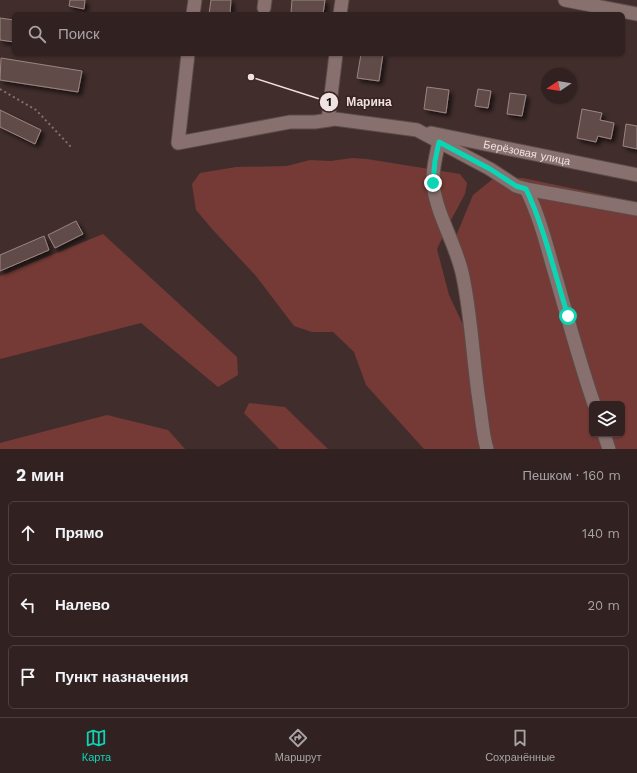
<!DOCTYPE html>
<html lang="ru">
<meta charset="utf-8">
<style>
body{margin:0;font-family:"Work Sans",sans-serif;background:#3d2f2e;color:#f1f3f6}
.controls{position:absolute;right:12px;bottom:12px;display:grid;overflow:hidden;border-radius:6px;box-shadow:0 1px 3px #0004}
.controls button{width:36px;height:36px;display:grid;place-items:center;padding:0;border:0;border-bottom:1px solid #4c3f3f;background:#312221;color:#f1f3f6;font:20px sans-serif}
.compass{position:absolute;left:541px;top:68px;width:36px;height:36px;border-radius:50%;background:#312221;box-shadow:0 1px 3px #0004;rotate:258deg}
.stop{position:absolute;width:12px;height:12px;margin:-9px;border:3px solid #0bd5b5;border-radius:50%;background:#fff}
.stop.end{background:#0bd5b5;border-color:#fff;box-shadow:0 1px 4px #0008}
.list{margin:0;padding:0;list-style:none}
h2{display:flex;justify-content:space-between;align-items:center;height:52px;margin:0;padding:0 16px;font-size:17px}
h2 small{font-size:13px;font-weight:400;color:#a8a4a5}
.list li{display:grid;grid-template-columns:26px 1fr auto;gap:12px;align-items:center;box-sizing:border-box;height:64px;margin:0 8px 8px;padding:0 8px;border:1px solid #4c3f3f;border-radius:6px}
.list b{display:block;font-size:15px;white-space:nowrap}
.list em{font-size:13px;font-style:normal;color:#a8a4a5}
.icon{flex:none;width:22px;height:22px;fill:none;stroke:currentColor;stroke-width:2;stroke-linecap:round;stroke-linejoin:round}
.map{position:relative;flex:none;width:637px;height:449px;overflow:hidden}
.search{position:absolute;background:#312221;box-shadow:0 1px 3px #0004;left:12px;right:12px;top:12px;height:44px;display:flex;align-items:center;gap:10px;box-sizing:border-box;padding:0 14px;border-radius:6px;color:#a8a4a5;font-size:15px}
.sheet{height:268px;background:#312221}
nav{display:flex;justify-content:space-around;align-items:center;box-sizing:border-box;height:56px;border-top:1px solid #4c3f3f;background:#312221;font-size:11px;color:#a8a4a5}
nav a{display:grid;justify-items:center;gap:2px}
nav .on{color:#0bd5b5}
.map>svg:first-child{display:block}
.green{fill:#753a35;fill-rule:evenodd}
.building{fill:#604b48;stroke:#9b8481;filter:url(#shadow)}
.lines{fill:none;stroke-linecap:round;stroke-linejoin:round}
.minor-casing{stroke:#5b4b49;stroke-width:15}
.path{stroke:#81716f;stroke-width:2;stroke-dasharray:2 3;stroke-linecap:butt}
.minor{stroke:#87706d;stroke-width:13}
.route{stroke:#0bd5b5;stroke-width:5}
.labels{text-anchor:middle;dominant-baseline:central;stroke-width:3;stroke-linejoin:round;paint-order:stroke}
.street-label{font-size:11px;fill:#efe2e0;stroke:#372422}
.leader{fill:none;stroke:#efe2e0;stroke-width:1.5}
.callout-dot{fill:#efe2e0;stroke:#372422;stroke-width:1.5}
.mark-label{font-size:12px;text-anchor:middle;font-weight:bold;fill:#111}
.callout-label{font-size:12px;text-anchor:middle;font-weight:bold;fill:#efe2e0;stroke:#372422;stroke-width:3;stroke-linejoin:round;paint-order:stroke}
</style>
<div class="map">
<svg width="637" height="449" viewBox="0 0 637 449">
<defs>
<filter id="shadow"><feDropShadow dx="3.5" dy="3.5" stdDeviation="2" flood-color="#0009"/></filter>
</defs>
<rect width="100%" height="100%" fill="#412e2c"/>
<g class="green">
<path d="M352 158 367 159 460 174 467 183 465 194 451 220 437 249 449 295 474 348 454 241 473 195 494 178H523L637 202V449H424L366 385 354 352 333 332H312L294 326 256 276 213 230 196 210 192 184 200 173 236 167 287 166 310 160 331 161ZM592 404H622V434H592Z"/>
<path d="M103 234 237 357 238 375 218 387 141 323 0 359V276Z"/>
<path d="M249 403 285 407 328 449H279L244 413Z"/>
<path d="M107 415 168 430 185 449H0V443Z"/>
</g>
<g class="building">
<path d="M70 0H85L84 9 69 6Z"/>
<path d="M211 0H231L230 14H209Z"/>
<path d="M292 0H325L323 14 291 13Z"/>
<path d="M0 18 14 20V42L0 40Z"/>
<path d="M361 54H383L379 81 357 78Z"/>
<path d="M1 58 82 71 78 92 0 80Z"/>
<path d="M427 87 449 90 446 113 424 109Z"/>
<path d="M478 89 491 91 488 108 475 106Z"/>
<path d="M510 93 526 95 522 116 507 114Z"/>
<path d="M582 109 602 113 600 120 614 123 611 139 598 136 596 142 577 138Z"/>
<path d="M0 110 41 130 35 144 0 127Z"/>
<path d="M626 124 637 126V149L623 146Z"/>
<path d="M76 221 83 234 55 248 48 235Z"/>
<path d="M44 236 49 250 0 271V255Z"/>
</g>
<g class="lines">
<defs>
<g id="minor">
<path d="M565 0 637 14"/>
<path d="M264 8 265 0"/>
<path d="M193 14 195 0"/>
<path d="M340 14 342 0"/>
<path d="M188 54 178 143 290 122H315L335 119 410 129 417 130 490 169 516 186 526 189 637 209"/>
<path d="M328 120 336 54"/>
<path id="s1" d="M431 133 637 175"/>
<path d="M439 142C436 155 432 170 433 184 437 217 457 245 463 277 472 320 473 364 480 407 482 421 483 436 487 449"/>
<path d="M526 189C538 213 545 239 552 264 566 311 578 358 594 404"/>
<path d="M604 434 609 449"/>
</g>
</defs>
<use href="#minor" class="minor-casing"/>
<path class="path" d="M0 89 36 110 71 147"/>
<use href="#minor" class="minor"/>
</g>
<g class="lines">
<path class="route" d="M433 183 435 161 439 142 490 169 516 186 526 189C544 227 555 275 568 316"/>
</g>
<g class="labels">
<g class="street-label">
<text stroke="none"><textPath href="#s1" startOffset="98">Берёзовая улица</textPath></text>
</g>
</g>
<path class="leader" d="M251 77L329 102"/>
<g class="callout-dot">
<circle cx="251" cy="77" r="4"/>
<circle cx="329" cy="102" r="10"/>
</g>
<g class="mark-label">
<text x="329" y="106">1</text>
</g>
<g class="callout-label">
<text x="369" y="106">Марина</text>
</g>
</svg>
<div class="controls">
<button><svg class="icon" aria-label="layers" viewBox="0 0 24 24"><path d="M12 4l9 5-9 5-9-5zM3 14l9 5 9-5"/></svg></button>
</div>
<svg class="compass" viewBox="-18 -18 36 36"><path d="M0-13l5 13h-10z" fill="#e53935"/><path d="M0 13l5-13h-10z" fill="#a8a4a5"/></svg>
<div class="stop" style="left:568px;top:316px"></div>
<div class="stop end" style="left:433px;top:183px"></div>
<div class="search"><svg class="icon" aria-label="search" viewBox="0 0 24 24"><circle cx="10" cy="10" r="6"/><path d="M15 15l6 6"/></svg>Поиск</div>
</div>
<section class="sheet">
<h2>2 мин<small>Пешком · 160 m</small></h2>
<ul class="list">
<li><svg class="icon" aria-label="ahead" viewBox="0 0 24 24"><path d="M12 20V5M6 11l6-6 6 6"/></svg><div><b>Прямо</b></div><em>140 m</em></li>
<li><svg class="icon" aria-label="left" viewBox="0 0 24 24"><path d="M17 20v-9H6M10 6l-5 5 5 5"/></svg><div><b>Налево</b></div><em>20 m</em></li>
<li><svg class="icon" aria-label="arrive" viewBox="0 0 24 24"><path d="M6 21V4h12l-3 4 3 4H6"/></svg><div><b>Пункт назначения</b></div></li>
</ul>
</section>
<nav>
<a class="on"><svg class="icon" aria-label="map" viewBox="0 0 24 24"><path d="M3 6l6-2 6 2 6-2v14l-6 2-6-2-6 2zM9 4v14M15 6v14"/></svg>Карта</a>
<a><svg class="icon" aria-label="directions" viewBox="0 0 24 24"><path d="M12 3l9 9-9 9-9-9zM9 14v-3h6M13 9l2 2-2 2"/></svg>Маршрут</a>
<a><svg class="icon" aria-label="saved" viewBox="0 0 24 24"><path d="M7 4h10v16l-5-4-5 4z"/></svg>Сохранённые</a>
</nav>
